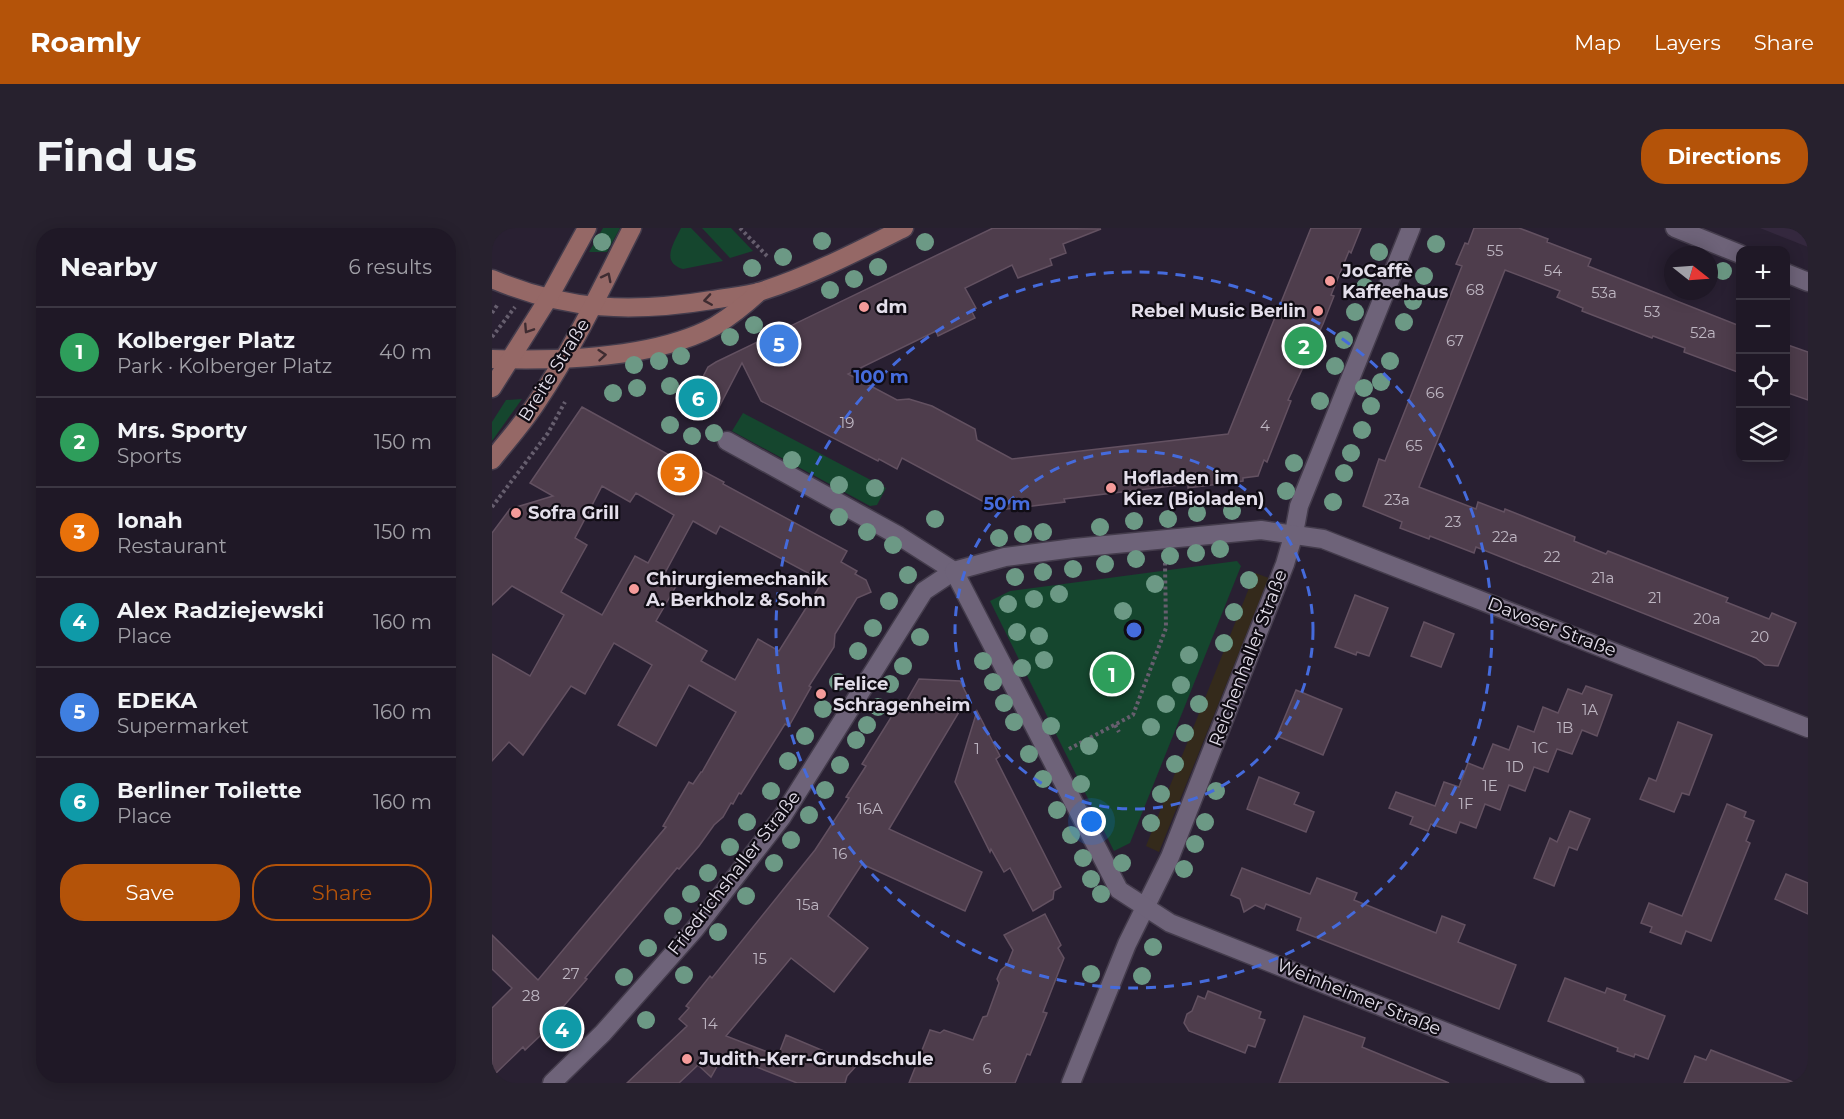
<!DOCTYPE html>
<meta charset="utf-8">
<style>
body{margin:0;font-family:Montserrat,sans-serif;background:#27212e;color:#f1f3f6}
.controls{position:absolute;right:18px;top:18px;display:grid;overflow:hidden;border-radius:12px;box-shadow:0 3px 15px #0003}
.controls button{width:54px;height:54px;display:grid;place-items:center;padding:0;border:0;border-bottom:2px solid #3c3743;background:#1f1826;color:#f1f3f6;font:30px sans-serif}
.compass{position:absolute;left:1172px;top:18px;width:54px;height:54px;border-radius:50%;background:#1f1826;box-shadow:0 3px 15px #0003;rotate:107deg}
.you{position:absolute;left:600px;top:594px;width:21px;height:21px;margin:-15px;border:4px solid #fff;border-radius:50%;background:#1a73e8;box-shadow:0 0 0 9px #1a73e833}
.badge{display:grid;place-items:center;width:39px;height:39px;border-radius:50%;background:#b45309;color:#fff;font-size:20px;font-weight:700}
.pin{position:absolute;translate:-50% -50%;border:3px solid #fff;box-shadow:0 2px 6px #0006}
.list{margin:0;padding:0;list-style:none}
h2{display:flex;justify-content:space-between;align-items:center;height:78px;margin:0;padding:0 24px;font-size:26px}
h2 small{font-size:20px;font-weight:400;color:#a1a0a7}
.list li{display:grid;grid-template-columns:39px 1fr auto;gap:18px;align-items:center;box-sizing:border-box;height:90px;padding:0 24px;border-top:2px solid #3c3743}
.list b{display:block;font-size:22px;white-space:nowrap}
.list p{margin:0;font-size:20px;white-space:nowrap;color:#a1a0a7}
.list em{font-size:20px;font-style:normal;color:#a1a0a7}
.actions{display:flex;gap:12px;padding:18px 24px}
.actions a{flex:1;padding:14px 0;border:2px solid #b45309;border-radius:24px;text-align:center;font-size:21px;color:#b45309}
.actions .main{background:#b45309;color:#fff}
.icon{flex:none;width:33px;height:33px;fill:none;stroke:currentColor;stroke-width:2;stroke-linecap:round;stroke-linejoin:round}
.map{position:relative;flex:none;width:1316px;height:855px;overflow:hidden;border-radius:24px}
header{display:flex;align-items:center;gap:36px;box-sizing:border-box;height:84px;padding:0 30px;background:#b45309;color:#fff}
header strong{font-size:28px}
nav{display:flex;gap:33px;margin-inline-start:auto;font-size:21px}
.intro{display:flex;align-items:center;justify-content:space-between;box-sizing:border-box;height:144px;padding:0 36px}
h1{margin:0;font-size:42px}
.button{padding:15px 27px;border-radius:24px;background:#b45309;color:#fff;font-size:21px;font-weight:700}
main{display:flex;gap:36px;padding:0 36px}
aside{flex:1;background:#1f1826;border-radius:24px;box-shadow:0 3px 15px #0003}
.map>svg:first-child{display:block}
.commercial{fill:#342a1b}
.built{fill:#34283e}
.green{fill:#15462e}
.building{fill:#4e3d4c;stroke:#635161;stroke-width:1.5;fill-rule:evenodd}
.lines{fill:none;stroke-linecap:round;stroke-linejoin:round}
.street-casing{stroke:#443c4c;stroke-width:21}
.secondary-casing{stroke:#443c4c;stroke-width:21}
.path{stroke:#665e6e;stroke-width:4;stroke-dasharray:3 3;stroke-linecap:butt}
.street{stroke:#6e6379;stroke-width:18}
.secondary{stroke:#956866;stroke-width:18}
.tree{fill:#6c9985}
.oneway{stroke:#3f2c31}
.ring{fill:none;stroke:#456bdc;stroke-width:3;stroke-dasharray:10 8}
.poi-dot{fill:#f59b9a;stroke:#100c14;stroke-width:2}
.labels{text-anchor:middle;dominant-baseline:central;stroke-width:4.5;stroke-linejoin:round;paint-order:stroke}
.number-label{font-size:15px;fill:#beb6c2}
.poi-label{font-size:18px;font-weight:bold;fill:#e3deea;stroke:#100c14;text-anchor:start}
.street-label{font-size:18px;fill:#e3deea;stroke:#100c14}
.centre{fill:#456bdc;stroke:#100c14;stroke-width:3}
.ring-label{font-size:18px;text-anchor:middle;font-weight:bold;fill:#456bdc;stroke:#100c14;stroke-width:4.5;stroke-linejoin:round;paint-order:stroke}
</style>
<header>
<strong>Roamly</strong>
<nav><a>Map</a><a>Layers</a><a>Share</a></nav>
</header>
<div class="intro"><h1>Find us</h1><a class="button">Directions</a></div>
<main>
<aside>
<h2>Nearby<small>6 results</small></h2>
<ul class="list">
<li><span class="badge" style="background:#2e9e5b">1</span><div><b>Kolberger Platz</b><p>Park · Kolberger Platz</p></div><em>40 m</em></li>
<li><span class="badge" style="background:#2e9e5b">2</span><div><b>Mrs. Sporty</b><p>Sports</p></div><em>150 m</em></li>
<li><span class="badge" style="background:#e8710a">3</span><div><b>Ionah</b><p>Restaurant</p></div><em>150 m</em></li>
<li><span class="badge" style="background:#0f9aa8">4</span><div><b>Alex Radziejewski</b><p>Place</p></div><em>160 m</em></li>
<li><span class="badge" style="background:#3f7fe0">5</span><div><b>EDEKA</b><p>Supermarket</p></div><em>160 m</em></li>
<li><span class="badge" style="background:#0f9aa8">6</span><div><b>Berliner Toilette</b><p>Place</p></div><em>160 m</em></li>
</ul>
<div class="actions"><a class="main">Save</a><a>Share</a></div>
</aside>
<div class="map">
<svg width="1316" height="855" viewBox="0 0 1316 855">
<rect width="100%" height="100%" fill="#292032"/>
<path class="commercial" d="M763 345 777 350 667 624 654 618Z"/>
<g class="built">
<path d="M1268 0H1316V19Z"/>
<path d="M232 826 305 855H187L206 837 217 847H220Z"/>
</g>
<g class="green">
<path d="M111 0H128L115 24H97Z"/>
<path d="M189 0H199L231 33 191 41C168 34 182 15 189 0Z"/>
<path d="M210 0H239L261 23 238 30Z"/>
<path d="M30 171 0 213V194L14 172Z"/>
<path d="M251 185 394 260 385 277 378 278 240 203Z"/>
<path d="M745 333 749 338 638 615 622 623 498 373 518 363Z"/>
</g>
<g class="building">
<path d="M501 0 609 1 571 16 574 25 558 31 560 37 526 50 520 37 473 60 484 80 479 82 483 90 446 108 444 103 356 146 405 172 417 171 440 178 483 201 485 212 520 231 736 206 819 0H869L859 25 857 23 839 67 842 68 831 96 796 172 799 173 775 234 772 232 766 248 751 250V253L696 260V256L572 271 573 274 507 282 410 230 405 241 387 231 386 233 269 173 250 135 225 183 200 170 216 139 224 134Z"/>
<path d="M982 0H1027L1056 11 1055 14 1099 31 1096 38 1248 98V145L1192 124 1193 120 1161 108 1160 110 1090 83 1091 80 1065 69 1068 63 1013 42 927 259 984 281 986 274 1012 284 1013 281 1083 309 1082 313 1114 326 1116 323 1236 370 1234 374 1277 391 1280 385 1304 395 1286 438 1273 437 1264 430 984 319 982 325 938 308 937 311 908 300 910 294 871 278 887 231 893 233 914 180 970 38 964 36 973 15 976 16Z"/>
<path d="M1293 116 1316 124V172L1293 164Z"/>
<path d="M90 179 197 238 198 236 232 254 231 256 355 323 349 334 365 343 363 346 374 352 379 364 365 370 343 406 342 419 317 458 319 459 297 498 293 496 249 566 247 565 241 576 239 575 231 589 222 597 207 618 187 641 185 640 93 750 95 751 64 787 67 790 33 822 31 819 0 849V780L20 760 0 741V707L46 752 174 599 171 598 197 554 201 556 209 544H210L244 484 197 457 164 518 126 497 160 437 122 415 93 466 79 458 31 527 17 514 0 533V426L38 448 72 387 20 358 0 377V305L18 281 61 268 38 255ZM110 258 138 274 144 265 182 287 156 335 143 328 110 387 69 364 95 317 83 310ZM201 293 224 306 228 298 331 353 287 423 266 411 243 452 209 433 215 423 164 393 187 353 173 345Z"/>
<path d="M863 367 896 380 877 428 865 424 864 427 843 419Z"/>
<path d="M932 394 962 406 949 439 919 428Z"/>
<path d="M427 451 468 453 476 469 397 601 490 644 473 683 370 636 336 688 376 720 342 764 299 730 234 808 286 828 294 807 365 837 355 848 353 855H305L232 826 219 849 206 837 187 855H135L195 798 187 791 197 780 194 778 218 748 220 750 323 622 357 570 354 569 374 538 370 536 408 475 412 477Z"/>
<path d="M1094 458 1120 467 1105 508 1090 502 1080 526 1065 521 1056 544 1042 539 1033 563 1017 557 1008 582 993 576 984 600 968 594 964 605 939 596 936 603 918 596 921 589 897 580 904 564 943 578 952 554 967 559 976 535 991 541 1001 516 1017 522 1026 498 1042 504 1051 479 1066 485 1076 461 1090 466Z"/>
<path d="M804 462 850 481 831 527 785 508Z"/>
<path d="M485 483 508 528 504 531 569 659 562 663 561 671 541 683 518 640 512 644 499 621 498 624 463 554Z"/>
<path d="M1186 494 1220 507 1197 567 1190 565 1182 584 1148 571 1157 550 1164 553Z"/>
<path d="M767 549 807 565 802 576 822 584 814 604 755 581Z"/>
<path d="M1235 576 1254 584 1252 589 1262 593 1254 613 1258 615 1219 713 1194 703 1189 716 1158 704 1160 699 1149 695 1157 675 1190 688Z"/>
<path d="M1078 583 1098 591 1085 622 1077 619 1062 658 1042 650 1058 610 1065 614Z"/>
<path d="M750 640 818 666 825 650 865 665 862 672 944 705 950 688 973 697 966 714 1024 737 1007 781 805 702 809 690 774 676 772 681 763 677 752 684 748 671 739 667Z"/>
<path d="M1294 646 1316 655V686L1283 671Z"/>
<path d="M553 686 569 717 566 720 572 730 551 784 555 785 538 827 535 826 523 855H417L438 802 448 805 452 802 481 812 491 789 495 788 507 755 505 751 509 742 515 737 521 722 512 707Z"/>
<path d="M1073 750 1113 765 1115 760 1134 767 1132 772 1173 788 1156 831 1143 826 1142 829 1125 823 1126 820 1056 793Z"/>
<path d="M716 763 769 784 767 790 773 792 763 819 756 817 753 825 697 803 692 795 695 786 700 783 706 768 713 771Z"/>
<path d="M812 788 873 810 870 819 957 855H787Z"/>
<path d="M1219 822 1301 854 1300 855H1192L1203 828 1214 832Z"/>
</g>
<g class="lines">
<defs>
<g id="street">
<path d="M1183 0 1248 26"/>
<path d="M1294 45 1316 54"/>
<path d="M60 855 111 805 203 701 290 589 432 363 462 343 407 308 235 213"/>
<path d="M579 855 635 716 678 629 793 336 802 305 807 278 919 0"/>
<path d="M1083 855 678 695 627 662 462 343 513 329 582 320 769 302 831 311 1316 500"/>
</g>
<g id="secondary">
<path d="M0 51C75 83 141 85 220 72 236 69 254 68 270 63 320 47 366 23 412 0"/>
<path d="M0 131C68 133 162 131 223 98 239 88 253 77 267 64"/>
<path d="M0 160 56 71 95 0"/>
<path d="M0 232C15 213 32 194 45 174 82 119 110 59 140 0"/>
</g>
</defs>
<use href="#street" class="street-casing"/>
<use href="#secondary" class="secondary-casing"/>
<g class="path">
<path d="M248 0 275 28"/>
<path d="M0 85 6 76"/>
<path d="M0 109 23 79"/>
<path d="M0 279 56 205 73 174"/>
<path d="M623 497 627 504"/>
<path d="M577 521 641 487 674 400 673 335"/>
</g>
<use href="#street" class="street"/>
<use href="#secondary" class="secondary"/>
</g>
<g class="tree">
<circle cx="330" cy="13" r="9"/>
<circle cx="110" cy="14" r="9"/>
<circle cx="433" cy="14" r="9"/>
<circle cx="944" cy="16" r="9"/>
<circle cx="887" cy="24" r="9"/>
<circle cx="291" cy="29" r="9"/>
<circle cx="386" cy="39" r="9"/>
<circle cx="260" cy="40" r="9"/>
<circle cx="1231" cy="43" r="9"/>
<circle cx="932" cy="48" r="9"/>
<circle cx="362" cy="51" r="9"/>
<circle cx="873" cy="59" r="9"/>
<circle cx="338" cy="62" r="9"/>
<circle cx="921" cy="73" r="9"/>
<circle cx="863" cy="84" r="9"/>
<circle cx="912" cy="94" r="9"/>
<circle cx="262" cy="97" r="9"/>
<circle cx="238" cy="109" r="9"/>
<circle cx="852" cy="112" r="9"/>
<circle cx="189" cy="128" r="9"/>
<circle cx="167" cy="133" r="9"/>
<circle cx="898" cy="133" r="9"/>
<circle cx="142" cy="137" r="9"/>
<circle cx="843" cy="138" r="9"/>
<circle cx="889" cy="154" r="9"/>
<circle cx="178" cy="158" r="9"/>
<circle cx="145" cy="160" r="9"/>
<circle cx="872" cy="160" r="9"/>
<circle cx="121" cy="165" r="9"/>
<circle cx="828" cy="173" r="9"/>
<circle cx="879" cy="178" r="9"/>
<circle cx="178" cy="197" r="9"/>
<circle cx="870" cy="202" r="9"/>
<circle cx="222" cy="205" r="9"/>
<circle cx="200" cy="208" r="9"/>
<circle cx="859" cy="225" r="9"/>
<circle cx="300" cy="232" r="9"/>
<circle cx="802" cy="235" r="9"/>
<circle cx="852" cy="245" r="9"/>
<circle cx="347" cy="257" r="9"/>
<circle cx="383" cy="260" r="9"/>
<circle cx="794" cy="263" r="9"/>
<circle cx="841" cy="274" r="9"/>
<circle cx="740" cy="283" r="9"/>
<circle cx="705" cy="285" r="9"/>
<circle cx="347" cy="289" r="9"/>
<circle cx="443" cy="291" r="9"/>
<circle cx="676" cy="291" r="9"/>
<circle cx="642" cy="293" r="9"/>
<circle cx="608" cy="299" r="9"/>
<circle cx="375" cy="304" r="9"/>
<circle cx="551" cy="304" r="9"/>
<circle cx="531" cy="306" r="9"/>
<circle cx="507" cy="310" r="9"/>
<circle cx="401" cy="317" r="9"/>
<circle cx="728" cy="321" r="9"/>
<circle cx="704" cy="325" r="9"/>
<circle cx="678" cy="328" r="9"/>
<circle cx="644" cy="331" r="9"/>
<circle cx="613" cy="336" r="9"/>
<circle cx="581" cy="341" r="9"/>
<circle cx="551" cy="344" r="9"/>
<circle cx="416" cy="347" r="9"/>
<circle cx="523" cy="349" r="9"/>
<circle cx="757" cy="352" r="9"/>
<circle cx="663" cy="356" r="9"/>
<circle cx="567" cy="366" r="9"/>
<circle cx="542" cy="371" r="9"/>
<circle cx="397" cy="373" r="9"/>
<circle cx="516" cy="376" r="9"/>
<circle cx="631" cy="383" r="9"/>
<circle cx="742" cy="384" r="9"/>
<circle cx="381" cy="400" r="9"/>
<circle cx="525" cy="404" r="9"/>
<circle cx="547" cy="408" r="9"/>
<circle cx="428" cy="409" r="9"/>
<circle cx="732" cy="415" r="9"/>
<circle cx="366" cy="423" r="9"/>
<circle cx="697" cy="427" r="9"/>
<circle cx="552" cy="432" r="9"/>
<circle cx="491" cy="433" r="9"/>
<circle cx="411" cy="438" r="9"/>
<circle cx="530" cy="440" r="9"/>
<circle cx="346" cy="454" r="9"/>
<circle cx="501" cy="454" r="9"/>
<circle cx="398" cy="456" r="9"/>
<circle cx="689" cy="457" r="9"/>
<circle cx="512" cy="475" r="9"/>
<circle cx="674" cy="476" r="9"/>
<circle cx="707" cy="476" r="9"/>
<circle cx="386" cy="479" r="9"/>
<circle cx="331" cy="481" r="9"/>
<circle cx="522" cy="494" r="9"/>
<circle cx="375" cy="497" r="9"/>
<circle cx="559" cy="498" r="9"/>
<circle cx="659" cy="499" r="9"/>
<circle cx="693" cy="505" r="9"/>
<circle cx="313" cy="508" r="9"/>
<circle cx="364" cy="512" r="9"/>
<circle cx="597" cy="518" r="9"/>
<circle cx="537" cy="526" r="9"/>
<circle cx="296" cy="533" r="9"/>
<circle cx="683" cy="536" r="9"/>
<circle cx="348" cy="537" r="9"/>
<circle cx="551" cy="551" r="9"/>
<circle cx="589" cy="556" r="9"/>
<circle cx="333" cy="562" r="9"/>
<circle cx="279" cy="563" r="9"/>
<circle cx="724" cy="563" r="9"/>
<circle cx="669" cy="566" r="9"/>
<circle cx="565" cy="582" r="9"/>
<circle cx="317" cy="587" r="9"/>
<circle cx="255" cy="594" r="9"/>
<circle cx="713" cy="594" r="9"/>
<circle cx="659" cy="595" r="9"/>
<circle cx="579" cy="607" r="9"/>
<circle cx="299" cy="612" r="9"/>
<circle cx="703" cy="616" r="9"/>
<circle cx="238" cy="619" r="9"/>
<circle cx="591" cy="630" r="9"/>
<circle cx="282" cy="635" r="9"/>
<circle cx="630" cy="635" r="9"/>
<circle cx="692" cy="641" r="9"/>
<circle cx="216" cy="645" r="9"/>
<circle cx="599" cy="651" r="9"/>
<circle cx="199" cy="666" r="9"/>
<circle cx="609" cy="666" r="9"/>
<circle cx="254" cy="668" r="9"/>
<circle cx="181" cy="688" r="9"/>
<circle cx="226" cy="704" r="9"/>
<circle cx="661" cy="719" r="9"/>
<circle cx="156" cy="720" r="9"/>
<circle cx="599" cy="746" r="9"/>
<circle cx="192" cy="747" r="9"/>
<circle cx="650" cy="748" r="9"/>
<circle cx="132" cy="749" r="9"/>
<circle cx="154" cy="792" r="9"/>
</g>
<defs><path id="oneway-chevron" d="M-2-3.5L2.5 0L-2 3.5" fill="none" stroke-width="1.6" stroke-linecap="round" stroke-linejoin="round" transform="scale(1.5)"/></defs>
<g class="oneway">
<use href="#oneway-chevron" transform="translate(115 49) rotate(-63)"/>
<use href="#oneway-chevron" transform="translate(216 72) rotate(171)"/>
<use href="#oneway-chevron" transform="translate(36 101) rotate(123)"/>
<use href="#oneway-chevron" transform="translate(110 127) rotate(-5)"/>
</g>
<g class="ring">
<circle cx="642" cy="402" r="179"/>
<circle cx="642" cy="402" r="358"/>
</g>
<g class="poi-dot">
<circle cx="838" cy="53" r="6"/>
<circle cx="372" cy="79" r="6"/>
<circle cx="826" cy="83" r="6"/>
<circle cx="619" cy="260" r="6"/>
<circle cx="24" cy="285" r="6"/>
<circle cx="142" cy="361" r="6"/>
<circle cx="329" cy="466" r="6"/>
<circle cx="195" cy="831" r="6"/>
</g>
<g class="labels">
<g class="number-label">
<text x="1003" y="22">55</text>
<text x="1061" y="42">54</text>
<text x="983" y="61">68</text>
<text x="1112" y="64">53a</text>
<text x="1160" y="83">53</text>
<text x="1211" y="104">52a</text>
<text x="963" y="112">67</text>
<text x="943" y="164">66</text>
<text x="355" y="194">19</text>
<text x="773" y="197">4</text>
<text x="922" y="217">65</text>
<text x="905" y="271">23a</text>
<text x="961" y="293">23</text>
<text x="1013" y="308">22a</text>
<text x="1060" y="328">22</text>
<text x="1111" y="349">21a</text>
<text x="1163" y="369">21</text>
<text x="1215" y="390">20a</text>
<text x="1268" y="408">20</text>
<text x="1098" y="481">1A</text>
<text x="1073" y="499">1B</text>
<text x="1048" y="519">1C</text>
<text x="485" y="520">1</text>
<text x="1023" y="538">1D</text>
<text x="998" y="557">1E</text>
<text x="974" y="575">1F</text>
<text x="378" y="580">16A</text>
<text x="348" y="625">16</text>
<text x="316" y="676">15a</text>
<text x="268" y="730">15</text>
<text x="79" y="745">27</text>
<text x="39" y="767">28</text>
<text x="218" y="795">14</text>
<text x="495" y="840">6</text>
</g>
<g class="poi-label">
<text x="850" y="43">JoCaffè<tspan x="850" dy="21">Kaffeehaus</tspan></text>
<text x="384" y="79">dm</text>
<text x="814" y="83" text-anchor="end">Rebel Music Berlin</text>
<text x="631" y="250">Hofladen im<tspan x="631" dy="21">Kiez (Bioladen)</tspan></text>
<text x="36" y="285">Sofra Grill</text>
<text x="154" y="351">Chirurgiemechanik<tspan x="154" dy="21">A. Berkholz &amp; Sohn</tspan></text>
<text x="341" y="456">Felice<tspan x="341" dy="21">Schragenheim</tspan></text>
<text x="207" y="831">Judith-Kerr-Grundschule</text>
</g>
<g class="street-label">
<text transform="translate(62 142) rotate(-58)">Breite Straße</text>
<text transform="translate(1060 399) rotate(21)">Davoser Straße</text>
<text transform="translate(756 430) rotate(-69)">Reichenhaller Straße</text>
<text transform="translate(242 645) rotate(-52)">Friedrichshaller Straße</text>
<text transform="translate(867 769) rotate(22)">Weinheimer Straße</text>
</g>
</g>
<circle cx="642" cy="402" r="9" class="centre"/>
<g class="ring-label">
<text x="389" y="155">100 m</text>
<text x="515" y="282">50 m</text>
</g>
</svg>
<div class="controls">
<button>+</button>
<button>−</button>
<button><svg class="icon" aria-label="locate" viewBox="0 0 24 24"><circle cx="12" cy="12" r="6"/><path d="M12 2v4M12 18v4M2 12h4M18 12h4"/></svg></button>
<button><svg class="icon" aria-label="layers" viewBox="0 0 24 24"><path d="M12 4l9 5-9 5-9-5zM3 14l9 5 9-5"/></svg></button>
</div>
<svg class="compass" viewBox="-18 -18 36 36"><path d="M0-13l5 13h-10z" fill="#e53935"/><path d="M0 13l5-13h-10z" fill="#a1a0a7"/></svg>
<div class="you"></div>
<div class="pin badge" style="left:620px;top:446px;background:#2e9e5b">1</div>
<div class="pin badge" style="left:812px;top:118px;background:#2e9e5b">2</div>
<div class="pin badge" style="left:188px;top:245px;background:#e8710a">3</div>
<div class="pin badge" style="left:70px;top:801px;background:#0f9aa8">4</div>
<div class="pin badge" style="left:287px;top:116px;background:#3f7fe0">5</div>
<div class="pin badge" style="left:206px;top:170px;background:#0f9aa8">6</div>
</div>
</main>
